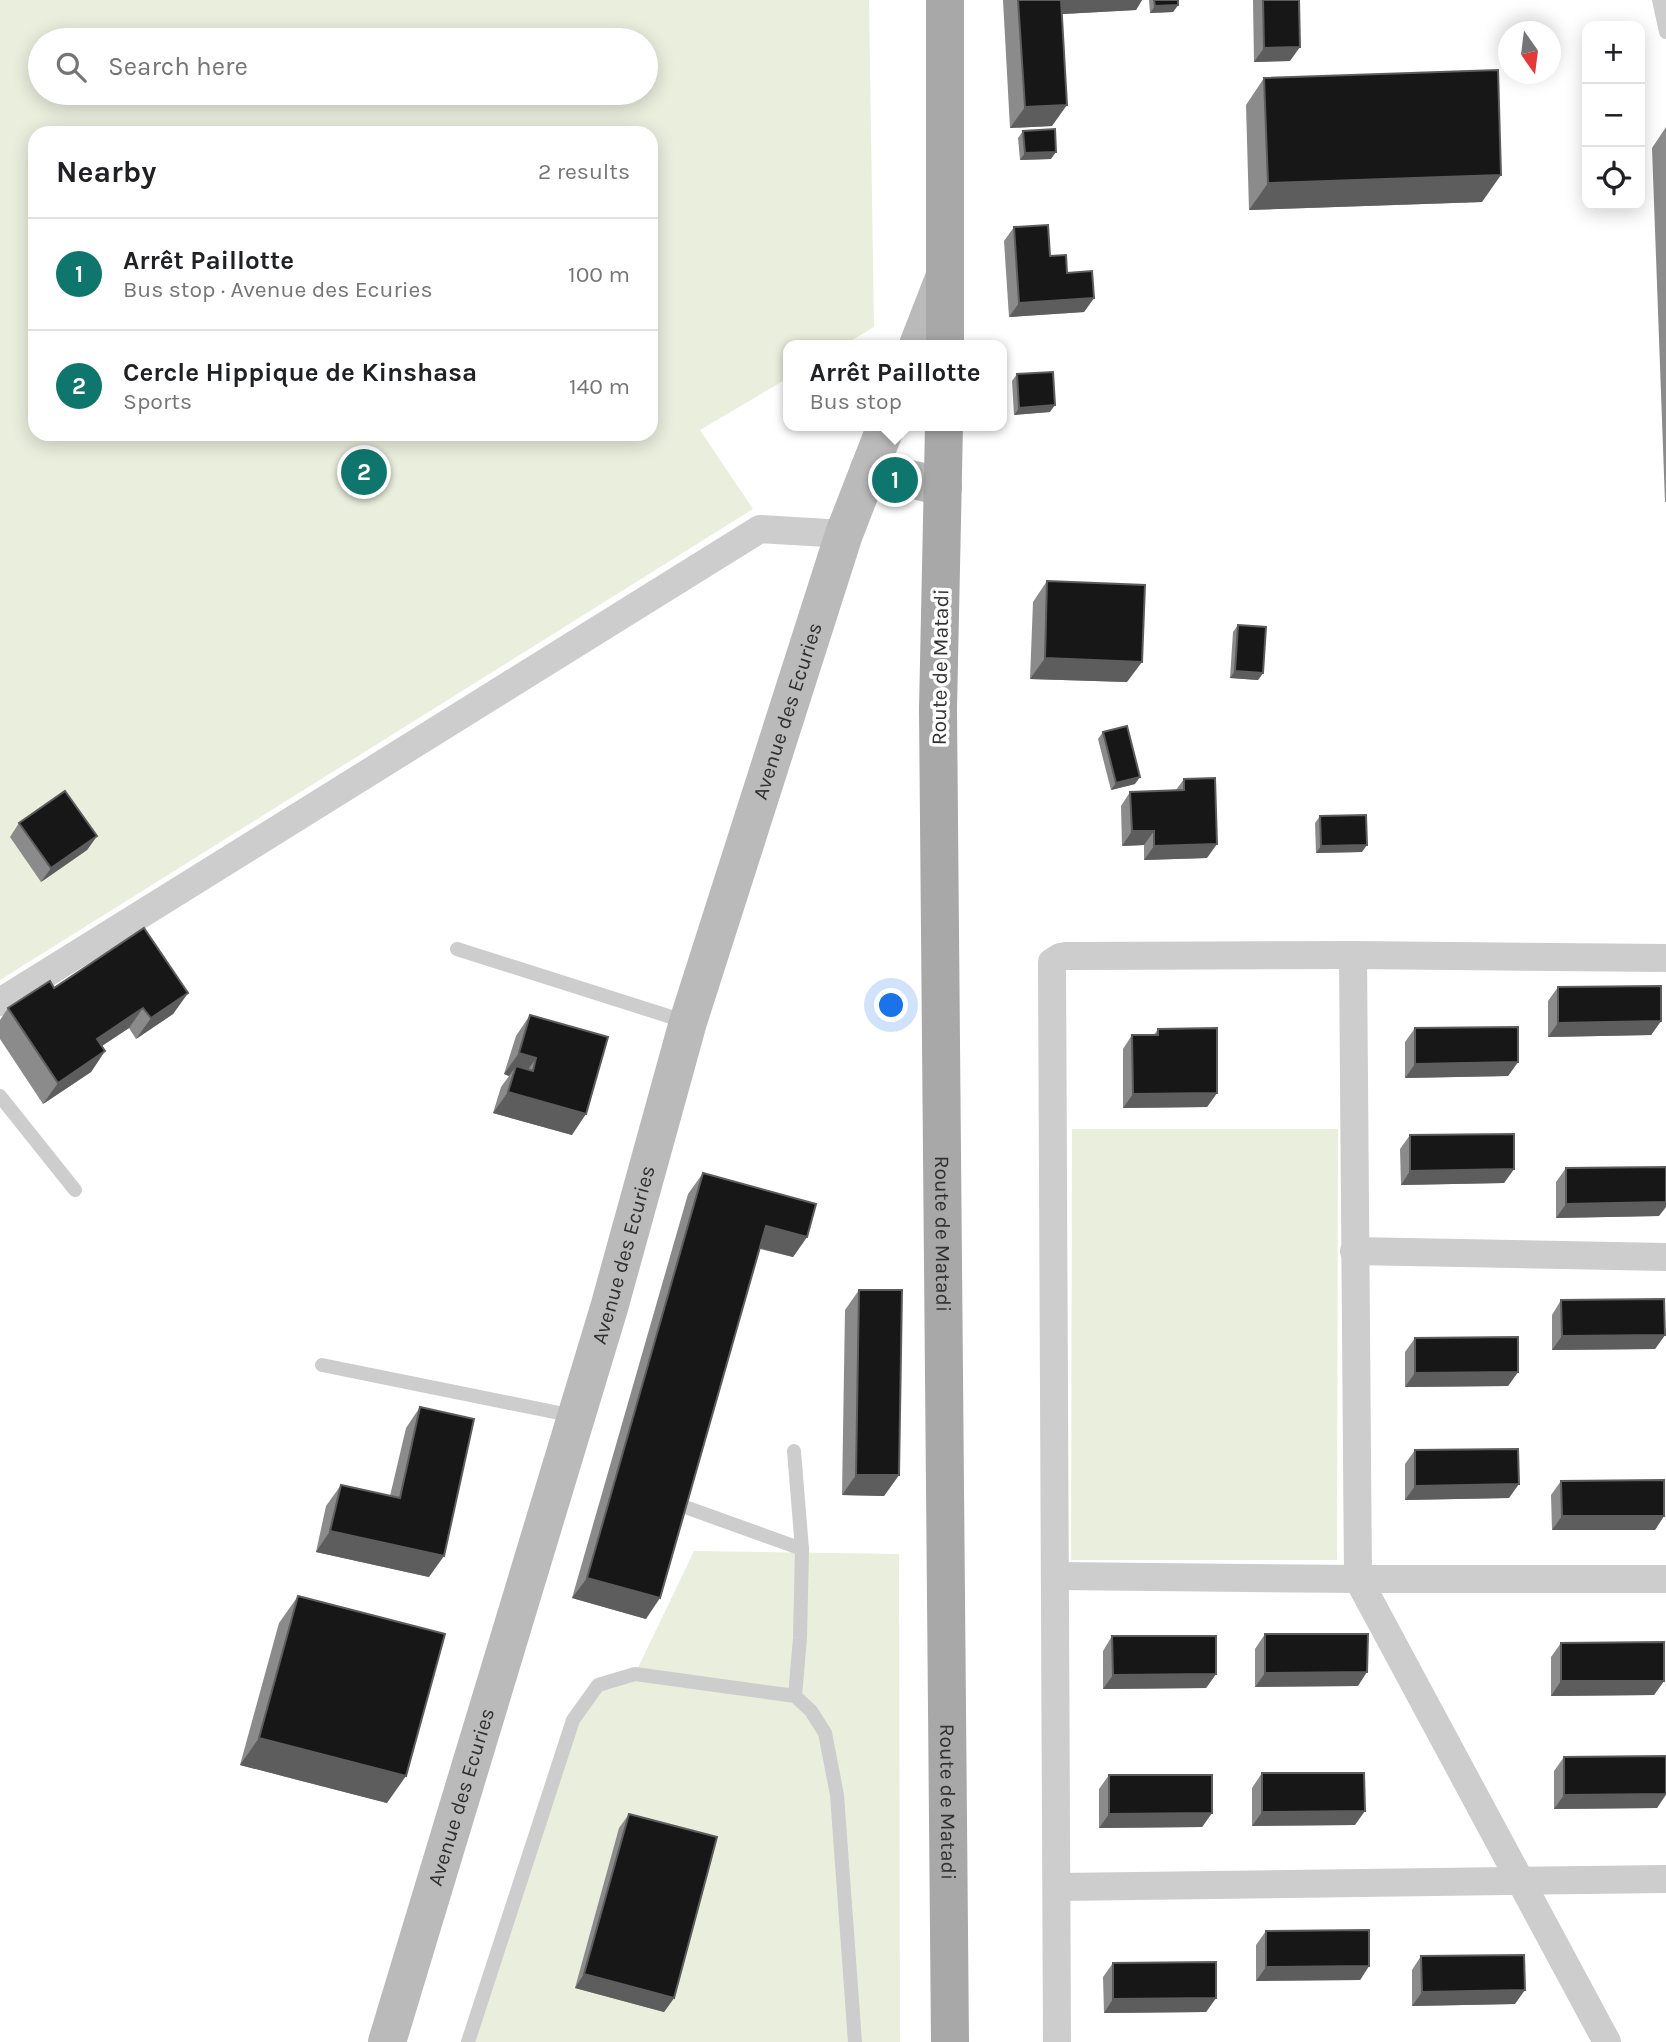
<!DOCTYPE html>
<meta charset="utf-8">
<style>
body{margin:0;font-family:Karla,sans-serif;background:#f2f2f2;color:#202124}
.controls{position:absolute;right:21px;top:21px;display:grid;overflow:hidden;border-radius:14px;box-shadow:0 4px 18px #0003}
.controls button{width:63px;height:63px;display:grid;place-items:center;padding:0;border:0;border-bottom:2px solid #e0e0e0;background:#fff;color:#202124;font:35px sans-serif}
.compass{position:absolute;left:1498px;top:21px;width:63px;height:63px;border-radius:50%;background:#fff;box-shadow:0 4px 18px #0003;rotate:166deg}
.you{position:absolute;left:892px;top:1006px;width:24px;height:24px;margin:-18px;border:5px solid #fff;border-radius:50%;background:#1a73e8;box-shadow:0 0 0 10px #1a73e833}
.badge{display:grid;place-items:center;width:46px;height:46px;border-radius:50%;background:#0f766e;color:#fff;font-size:23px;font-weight:700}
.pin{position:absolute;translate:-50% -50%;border:4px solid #fff;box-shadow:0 2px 7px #0006}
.popup{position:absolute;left:783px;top:340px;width:224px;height:91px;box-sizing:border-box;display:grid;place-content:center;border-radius:14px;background:#fff;filter:drop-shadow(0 2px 5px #0005);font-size:23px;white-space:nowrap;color:#757577}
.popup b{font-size:26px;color:#202124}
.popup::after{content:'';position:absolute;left:50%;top:100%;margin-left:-14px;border:14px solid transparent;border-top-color:#fff}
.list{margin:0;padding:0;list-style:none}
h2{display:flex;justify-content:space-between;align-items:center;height:91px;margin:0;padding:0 28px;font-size:30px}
h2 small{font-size:23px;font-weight:400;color:#757577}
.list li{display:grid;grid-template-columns:46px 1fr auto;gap:21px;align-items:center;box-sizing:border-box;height:112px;padding:0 28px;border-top:2px solid #e0e0e0}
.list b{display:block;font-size:26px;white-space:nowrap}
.list p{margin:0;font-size:23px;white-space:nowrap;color:#757577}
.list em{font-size:23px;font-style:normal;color:#757577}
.icon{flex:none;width:38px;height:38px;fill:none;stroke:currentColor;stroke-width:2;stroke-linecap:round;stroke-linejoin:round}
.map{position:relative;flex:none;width:1666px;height:2042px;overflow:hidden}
.search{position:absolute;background:#fff;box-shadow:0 4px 18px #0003;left:28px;top:28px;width:630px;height:77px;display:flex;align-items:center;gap:18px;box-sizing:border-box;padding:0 24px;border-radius:38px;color:#757577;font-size:26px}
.panel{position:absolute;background:#fff;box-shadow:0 4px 18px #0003;left:28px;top:126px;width:630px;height:315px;border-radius:21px}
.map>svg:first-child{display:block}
.green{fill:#eaeedd;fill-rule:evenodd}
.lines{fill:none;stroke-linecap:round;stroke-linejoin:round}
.lane{stroke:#cdcdcd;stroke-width:14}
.street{stroke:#cdcdcd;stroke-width:28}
.secondary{stroke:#bababa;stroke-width:38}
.primary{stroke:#a8a8a8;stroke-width:38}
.wall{fill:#8b8b8b}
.shaded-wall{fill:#5d5d5d}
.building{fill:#171717;stroke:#5d5d5d;stroke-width:2}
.labels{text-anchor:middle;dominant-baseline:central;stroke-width:7;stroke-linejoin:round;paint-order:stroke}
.street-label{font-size:21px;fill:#303030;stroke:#fff}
</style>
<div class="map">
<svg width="1666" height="2042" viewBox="0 0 1666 2042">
<rect width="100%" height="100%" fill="#fff"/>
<g class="green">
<path d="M0 0H869L874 327 844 345H788V378L700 430 753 509 0 980ZM40 40H646V93H40ZM35 133H651V434H35Z"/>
<path d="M1072 1129H1338L1337 1560H1071Z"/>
<path d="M694 1551 899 1554 900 2042H468L573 1720 598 1685 635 1674Z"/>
</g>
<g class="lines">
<g class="lane">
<path d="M1659 0 1666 32"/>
<path d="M457 949 687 1022"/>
<path d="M0 1096 75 1190"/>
<path d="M322 1365 574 1416"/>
<path d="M794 1451 802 1549"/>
<path d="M688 1508 802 1549 800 1638 795 1696"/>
<path d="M468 2042 573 1720 598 1685 635 1674 795 1696 811 1711 825 1733 837 1795 855 2042"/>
</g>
<g class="street">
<path d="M1353 955 1358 1579 1607 2042"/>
<path d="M0 1002 760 529 844 534"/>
<path d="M1354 1251 1666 1257"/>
<path d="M1056 1576 1358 1579H1666"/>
<path d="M1058 1887 1666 1879"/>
<path d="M1057 2042 1052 962 1060 957 1066 956 1353 955 1666 958"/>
</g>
<g class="secondary">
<path d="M918 345 944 278"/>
<path d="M869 469 943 487"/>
<path id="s1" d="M387 2042 609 1308 688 1022 844 534 886 426"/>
</g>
<g class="primary">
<path d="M945 0V345"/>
<path id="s2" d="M944 426 938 709 950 2042"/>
</g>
</g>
<g class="wall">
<path d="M1003 0H1142L1136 10 1061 14 1052 126 1010 128Z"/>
<path d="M1149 0H1178V5L1173 12 1150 13Z"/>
<path d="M1253 0H1299L1290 61 1254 62Z"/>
<path d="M1264 78 1482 202 1249 210 1246 105Z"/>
<path d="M1666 127V502H1665L1652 148Z"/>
<path d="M1023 131 1051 159 1020 160 1018 138Z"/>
<path d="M1014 227 1050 256 1094 298 1084 312 1009 317 1004 241Z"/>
<path d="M1017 374 1050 412 1014 415 1012 381Z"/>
<path d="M1047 581 1127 682 1030 679 1033 602Z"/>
<path d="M1238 625 1263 673 1258 680 1230 678 1233 632Z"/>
<path d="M1103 732 1135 784 1111 790 1098 739Z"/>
<path d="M1184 779 1207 858 1144 860V845L1122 846 1121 806 1130 792 1176 790Z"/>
<path d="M1320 816 1362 852 1316 853 1315 823Z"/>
<path d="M19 823 97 836 87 850 41 882 10 837Z"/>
<path d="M1558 987 1661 1021 1651 1035 1548 1037V1001Z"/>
<path d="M54 988 188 993 173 1014 136 1039 129 1028 102 1046 105 1051 91 1072 43 1104 0 1039V1020L8 1008Z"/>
<path d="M530 1015 572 1135 493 1113 501 1087 509 1076 504 1074 516 1036Z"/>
<path d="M1415 1028 1518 1062 1508 1076 1405 1078V1042Z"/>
<path d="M1158 1029 1217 1093 1207 1107 1123 1108V1049L1132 1035H1154Z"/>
<path d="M1410 1135 1514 1169 1504 1183 1401 1185 1400 1149Z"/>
<path d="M1566 1168 1659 1216 1556 1218V1182Z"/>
<path d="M703 1173 807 1237 793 1257 760 1249 646 1619 572 1598 688 1194Z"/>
<path d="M859 1290 899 1475 884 1496 842 1495 845 1310Z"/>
<path d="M1561 1300 1665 1335 1655 1349 1552 1350V1315Z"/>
<path d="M1415 1338 1518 1372 1508 1386 1405 1387V1352Z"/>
<path d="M420 1407 429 1577 316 1552 326 1506 341 1485 390 1496 406 1428Z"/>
<path d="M1415 1450 1509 1498 1405 1500V1464Z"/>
<path d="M1561 1481 1664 1516 1655 1530H1552L1551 1495Z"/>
<path d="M298 1596 387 1803 240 1765 279 1623Z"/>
<path d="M1265 1634 1358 1686 1255 1687V1649Z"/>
<path d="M1112 1636 1216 1674 1206 1688 1103 1689V1651Z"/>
<path d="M1561 1643 1664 1681 1654 1695 1551 1696V1657Z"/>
<path d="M1666 1756V1795L1657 1808 1554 1809V1771L1564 1757Z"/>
<path d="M1262 1773 1355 1825 1252 1826V1788Z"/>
<path d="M1109 1775 1212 1813 1202 1827 1099 1828V1789Z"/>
<path d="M629 1814 674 1998 664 2012 575 1988 619 1828Z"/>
<path d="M1266 1931 1369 1966 1360 1980 1256 1981V1945Z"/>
<path d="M1421 1956 1515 2004 1412 2006V1970Z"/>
<path d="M1113 1963 1216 1998 1206 2012 1104 2013 1103 1977Z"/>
</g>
<g class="shaded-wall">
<path d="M1056 0H1142L1136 10 1046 15Z"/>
<path d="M1178 5 1173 12 1150 13 1155 6Z"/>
<path d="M1300 47 1290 61 1254 62 1264 48Z"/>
<path d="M1067 105 1052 126 1010 128 1025 107Z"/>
<path d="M1056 152 1051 159 1020 160 1025 153Z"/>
<path d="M1501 175 1482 202 1249 210 1268 183Z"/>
<path d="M1094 298 1084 312 1009 317 1019 303Z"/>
<path d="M1055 405 1050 412 1014 415 1019 408Z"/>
<path d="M1045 658 1142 662 1127 682 1030 679Z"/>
<path d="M1235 671 1263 673 1258 680 1230 678Z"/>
<path d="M1140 777 1135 784 1111 790 1116 783Z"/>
<path d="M1132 831H1154L1144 845 1122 846Z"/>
<path d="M97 836 87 850 41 882 51 868Z"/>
<path d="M1217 844 1207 858 1144 860 1154 846Z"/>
<path d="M1367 845 1362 852 1316 853 1321 846Z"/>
<path d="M188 993 173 1014 136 1039 151 1018Z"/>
<path d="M143 1008 129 1028 82 1059 97 1039Z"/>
<path d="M1661 1021 1651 1035 1548 1037 1558 1023Z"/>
<path d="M105 1051 91 1072 43 1104 58 1083Z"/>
<path d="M519 1053 536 1058 522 1079 516 1066 509 1076 504 1074Z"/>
<path d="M1518 1062 1508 1076 1405 1078 1415 1064Z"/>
<path d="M508 1092 586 1114 572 1135 493 1113Z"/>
<path d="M1217 1093 1207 1107 1123 1108 1133 1094Z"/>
<path d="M1514 1169 1504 1183 1401 1185 1410 1171Z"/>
<path d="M1666 1202V1207L1659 1216 1556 1218 1566 1204Z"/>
<path d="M766 1226 807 1237 793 1257 752 1246Z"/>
<path d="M1665 1335 1655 1349 1552 1350 1562 1336Z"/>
<path d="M1518 1372 1508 1386 1405 1387 1415 1373Z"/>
<path d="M856 1475H899L884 1496 842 1495Z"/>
<path d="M1519 1484 1509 1498 1405 1500 1415 1486Z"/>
<path d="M1562 1516H1664L1655 1530H1552Z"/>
<path d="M330 1531 444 1556 429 1577 316 1552Z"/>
<path d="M587 1578 660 1598 646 1619 572 1598Z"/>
<path d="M1367 1672 1358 1686 1255 1687 1265 1673Z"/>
<path d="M1216 1674 1206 1688 1103 1689 1113 1675Z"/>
<path d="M1561 1681H1664L1654 1695 1551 1696Z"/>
<path d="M259 1738 406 1776 387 1803 240 1765Z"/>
<path d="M1666 1794 1657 1808 1554 1809 1564 1795Z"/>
<path d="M1365 1811 1355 1825 1252 1826 1262 1812Z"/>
<path d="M1212 1813 1202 1827 1099 1828 1109 1814Z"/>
<path d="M1369 1966 1360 1980 1256 1981 1266 1967Z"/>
<path d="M584 1974 674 1998 664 2012 575 1988Z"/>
<path d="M1525 1990 1515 2004 1412 2006 1422 1992Z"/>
<path d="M1216 1998 1206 2012 1104 2013 1113 1999Z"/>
</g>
<g class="building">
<path d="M1018 0H1061L1067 105 1025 107Z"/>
<path d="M1154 0H1178V5L1155 6Z"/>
<path d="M1263 0H1299L1300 47 1264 48Z"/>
<path d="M1498 70 1501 175 1268 183 1264 78Z"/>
<path d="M1055 129 1056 152 1025 153 1023 131Z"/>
<path d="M1048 225 1050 256 1066 255 1067 273 1092 271 1094 298 1019 303 1014 227Z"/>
<path d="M1053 372 1055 405 1019 408 1017 374Z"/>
<path d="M1047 581 1145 585 1142 662 1045 658Z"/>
<path d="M1238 625 1266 627 1263 673 1235 671Z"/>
<path d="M1127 726 1140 777 1116 783 1103 732Z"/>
<path d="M1215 778 1217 844 1154 846V831H1132L1130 792 1184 790V779Z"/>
<path d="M65 791 97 836 51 868 19 823Z"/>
<path d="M1366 815 1367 845 1321 846 1320 816Z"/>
<path d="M144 928 188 993 151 1018 143 1008 97 1039 105 1051 58 1083 8 1008 50 981 54 988Z"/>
<path d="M1661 986V1021L1558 1023V987Z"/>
<path d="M530 1015 608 1037 586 1114 508 1092 516 1066 533 1071 536 1058 519 1053Z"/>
<path d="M1518 1027V1062L1415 1064V1028Z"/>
<path d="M1217 1028V1093L1133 1094 1132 1035H1158V1029Z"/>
<path d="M1514 1134V1169L1410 1171V1135Z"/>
<path d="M1666 1167V1202L1566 1204V1168Z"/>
<path d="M703 1173 816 1204 807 1237 766 1226 660 1598 587 1578Z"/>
<path d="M859 1290H902L899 1475H856Z"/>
<path d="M1664 1299 1665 1335 1562 1336 1561 1300Z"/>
<path d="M1518 1337V1372L1415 1373V1338Z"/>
<path d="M420 1407 474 1419 444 1556 330 1531 341 1485 400 1498Z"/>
<path d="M1518 1449 1519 1484 1415 1486V1450Z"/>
<path d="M1664 1480V1516H1562L1561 1481Z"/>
<path d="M298 1596 445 1634 406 1776 259 1738Z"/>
<path d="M1265 1634H1368L1367 1672 1265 1673Z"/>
<path d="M1112 1636H1216V1674L1113 1675Z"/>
<path d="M1664 1642V1681H1561V1643Z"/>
<path d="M1666 1756V1794L1564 1795V1757Z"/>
<path d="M1262 1773H1364L1365 1811 1262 1812Z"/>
<path d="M1109 1775H1212V1813L1109 1814Z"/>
<path d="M629 1814 717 1837 674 1998 584 1974Z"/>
<path d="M1369 1930V1966L1266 1967V1931Z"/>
<path d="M1524 1955 1525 1990 1422 1992 1421 1956Z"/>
<path d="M1216 1962V1998L1113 1999V1963Z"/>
</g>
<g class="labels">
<g class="street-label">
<text transform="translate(940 667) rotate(-89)">Route de Matadi</text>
<text stroke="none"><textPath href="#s1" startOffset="1390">Avenue des Ecuries</textPath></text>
<text stroke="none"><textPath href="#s2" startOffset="808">Route de Matadi</textPath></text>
<text stroke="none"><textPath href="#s1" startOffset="822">Avenue des Ecuries</textPath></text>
<text stroke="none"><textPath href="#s1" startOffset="256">Avenue des Ecuries</textPath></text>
<text stroke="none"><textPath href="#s2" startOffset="1376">Route de Matadi</textPath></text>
</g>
</g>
</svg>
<div class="controls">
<button>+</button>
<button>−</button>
<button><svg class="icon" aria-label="locate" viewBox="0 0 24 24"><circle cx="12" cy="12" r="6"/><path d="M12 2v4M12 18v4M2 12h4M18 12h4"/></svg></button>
</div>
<svg class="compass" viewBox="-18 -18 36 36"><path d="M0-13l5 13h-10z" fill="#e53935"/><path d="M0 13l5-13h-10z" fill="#757577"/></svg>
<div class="you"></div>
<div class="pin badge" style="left:895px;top:480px">1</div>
<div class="popup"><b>Arrêt Paillotte</b>Bus stop</div>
<div class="pin badge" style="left:364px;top:472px">2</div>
<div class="search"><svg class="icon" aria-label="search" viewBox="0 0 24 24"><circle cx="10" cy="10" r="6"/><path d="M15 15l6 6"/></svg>Search here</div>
<section class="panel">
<h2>Nearby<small>2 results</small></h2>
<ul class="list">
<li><span class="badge">1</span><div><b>Arrêt Paillotte</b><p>Bus stop · Avenue des Ecuries</p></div><em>100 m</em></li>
<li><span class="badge">2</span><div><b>Cercle Hippique de Kinshasa</b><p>Sports</p></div><em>140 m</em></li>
</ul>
</section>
</div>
